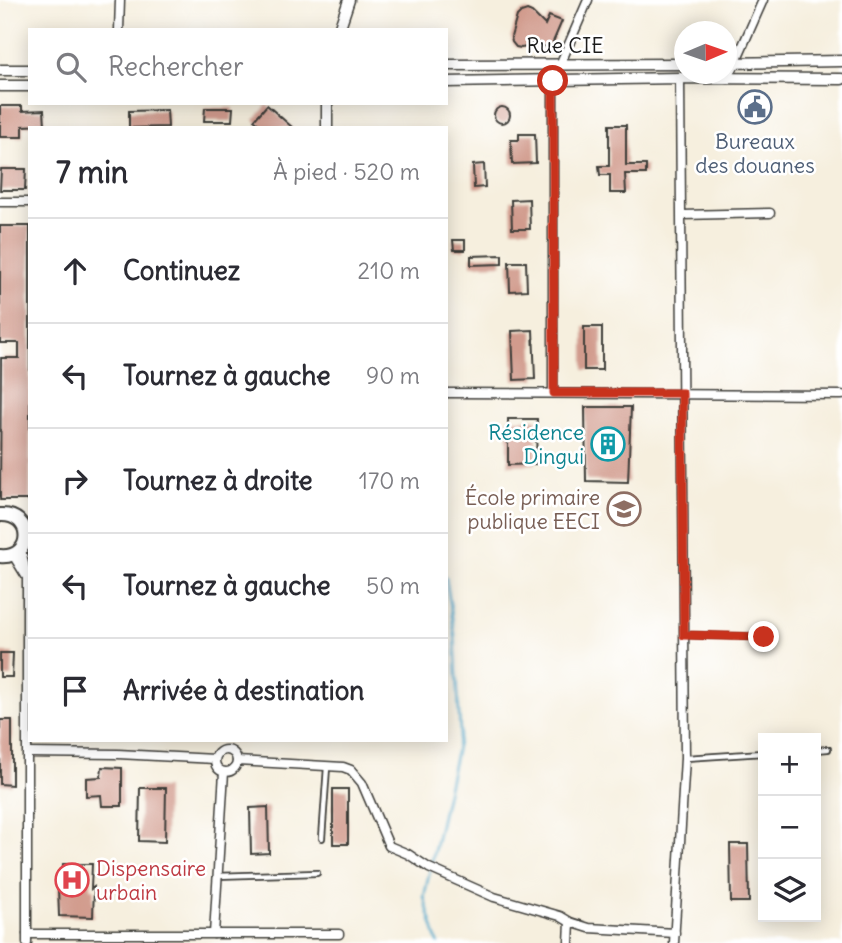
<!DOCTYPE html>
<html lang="fr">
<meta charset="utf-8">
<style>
body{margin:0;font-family:Delius,sans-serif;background:#f7f7f7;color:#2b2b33}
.controls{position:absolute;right:21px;bottom:21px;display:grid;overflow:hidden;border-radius:0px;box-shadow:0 4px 18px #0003}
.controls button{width:63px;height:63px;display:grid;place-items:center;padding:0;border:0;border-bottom:2px solid #e1e1e2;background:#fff;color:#2b2b33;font:35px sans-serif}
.compass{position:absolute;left:674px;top:21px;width:63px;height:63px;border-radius:50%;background:#fff;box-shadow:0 4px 18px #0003;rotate:88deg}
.stop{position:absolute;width:21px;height:21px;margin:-16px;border:5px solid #c8321e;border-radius:50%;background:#fff}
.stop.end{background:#c8321e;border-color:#fff;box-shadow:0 2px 7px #0008}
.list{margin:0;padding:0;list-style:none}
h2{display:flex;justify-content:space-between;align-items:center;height:91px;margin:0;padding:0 28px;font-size:30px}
h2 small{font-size:23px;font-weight:400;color:#7c7c81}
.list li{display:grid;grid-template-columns:46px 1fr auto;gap:21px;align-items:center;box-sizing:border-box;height:105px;padding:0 28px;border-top:2px solid #e1e1e2}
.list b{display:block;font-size:26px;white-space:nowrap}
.list em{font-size:23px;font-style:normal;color:#7c7c81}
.icon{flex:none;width:38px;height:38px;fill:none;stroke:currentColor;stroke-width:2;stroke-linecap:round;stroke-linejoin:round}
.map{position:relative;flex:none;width:842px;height:943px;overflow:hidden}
.search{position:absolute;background:#fff;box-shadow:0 4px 18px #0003;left:28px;top:28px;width:420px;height:77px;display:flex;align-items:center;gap:18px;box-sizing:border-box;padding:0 24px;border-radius:0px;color:#7c7c81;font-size:26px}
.panel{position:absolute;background:#fff;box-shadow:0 4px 18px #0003;left:28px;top:126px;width:420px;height:616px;border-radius:0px}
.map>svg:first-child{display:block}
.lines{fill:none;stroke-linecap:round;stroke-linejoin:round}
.stream{stroke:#4ca7ca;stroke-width:2.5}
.building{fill:#d19b8d}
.service-casing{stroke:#3d3c39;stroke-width:8}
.minor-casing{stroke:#3d3c39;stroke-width:11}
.tertiary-casing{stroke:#3d3c39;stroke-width:13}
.primary-casing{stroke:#3d3c39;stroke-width:16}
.service{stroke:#fff;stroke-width:4.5}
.minor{stroke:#fff;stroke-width:8}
.tertiary{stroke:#fff;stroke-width:10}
.primary{stroke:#fff;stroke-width:12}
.route{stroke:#c8321e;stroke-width:9}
.labels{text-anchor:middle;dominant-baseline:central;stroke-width:5;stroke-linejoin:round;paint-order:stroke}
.street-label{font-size:21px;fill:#1c1c1c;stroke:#fff}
.service-label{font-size:21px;fill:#4e5e75;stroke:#fff}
.culture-label{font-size:21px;fill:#0d838f;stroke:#fff;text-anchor:end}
.education-label{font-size:21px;fill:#785e54;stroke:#fff;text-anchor:end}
.health-label{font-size:21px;fill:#be3a42;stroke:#fff;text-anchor:start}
</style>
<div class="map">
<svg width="842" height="943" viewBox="0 0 842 943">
<rect width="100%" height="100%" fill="#fff"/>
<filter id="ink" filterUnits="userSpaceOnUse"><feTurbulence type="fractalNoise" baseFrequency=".0143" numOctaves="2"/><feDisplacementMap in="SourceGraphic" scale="14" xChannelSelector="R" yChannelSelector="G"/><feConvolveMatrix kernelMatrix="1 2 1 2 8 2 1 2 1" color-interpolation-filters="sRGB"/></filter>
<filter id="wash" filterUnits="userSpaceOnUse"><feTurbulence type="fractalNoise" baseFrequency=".00686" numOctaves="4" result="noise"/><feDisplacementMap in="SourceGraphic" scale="28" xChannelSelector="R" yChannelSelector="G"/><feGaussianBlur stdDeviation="1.57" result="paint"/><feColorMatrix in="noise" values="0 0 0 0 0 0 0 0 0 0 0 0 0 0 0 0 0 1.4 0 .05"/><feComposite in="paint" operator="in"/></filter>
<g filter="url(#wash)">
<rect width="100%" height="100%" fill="#f6efde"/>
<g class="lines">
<path class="stream" d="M438 943 424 897 460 733 455 636 446 578"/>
</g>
<g id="blocks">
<g class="building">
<path d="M527 10 532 12 545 25 549 16 562 21 550 49 533 41 527 47 521 48 516 47 512 42 511 37 517 16 521 12Z"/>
<path d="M267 105 293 128H263L254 120Z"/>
<path d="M0 106H22V111L44 110 45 125 23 126V137H0Z"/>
<circle cx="502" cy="115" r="8"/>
<path d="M205 108H233L232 121H204Z"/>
<path d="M167 110 168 127 129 128V111Z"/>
<path d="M609 125H626V165H646V174H625L626 193H610V175H600L599 166H609Z"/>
<path d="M519 134H535L536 163 512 164 511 140H519Z"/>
<path d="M484 164 485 187 474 188 473 165Z"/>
<path d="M1 169H26L25 190H0Z"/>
<path d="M529 199 530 229H512L511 200Z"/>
<path d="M0 226H30V500H0L1 358H19V343H0Z"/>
<path d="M453 240H465V250H454Z"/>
<path d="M502 255V264L471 265V256Z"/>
<path d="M509 262H526L527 290 510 291Z"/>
<rect x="584" y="327" width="18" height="43"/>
<path d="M533 330 535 379 514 380 512 331Z"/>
<path d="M585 407H631L628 482 586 481Z"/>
<path d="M508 419H537L536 464 508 465Z"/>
<path d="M0 653H13L12 677H0Z"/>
<path d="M0 720H12V785L0 784Z"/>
<path d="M102 767 122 768V806H102L101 795 86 796V778L101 777Z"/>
<path d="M140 788H166L165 842 139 841Z"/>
<rect x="333" y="789" width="15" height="55"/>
<path d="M268 807 269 853 251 854 250 808Z"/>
<path d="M730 844H748L749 902H731Z"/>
<path d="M63 864H92L91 889 94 887 93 917 59 916 58 887H62Z"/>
</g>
</g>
</g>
<g filter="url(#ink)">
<use href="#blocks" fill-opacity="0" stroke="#3d3c39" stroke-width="2"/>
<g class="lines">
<defs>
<g id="service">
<path d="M685 635 764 637"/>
<path d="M816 750 828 749"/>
<path d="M686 758 763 753"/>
<path d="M322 838 327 767"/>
<path d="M217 876 317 873"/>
</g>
<g id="minor">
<path d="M119 30 120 0"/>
<path d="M728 79 763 0"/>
<path d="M0 202H30"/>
<path d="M682 215 770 213"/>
<path d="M446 393 842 395"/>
<path d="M553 393V81L588 0"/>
<path d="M21 549 27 578V943"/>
<path d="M13 555 26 576"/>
<circle cx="226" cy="761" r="11"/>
<path d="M28 753 118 754 215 759"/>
<path d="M237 761 343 767 351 770 362 783 389 846 408 854 429 868 494 897 560 916 570 922 589 928 675 933"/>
<path d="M27 934H339"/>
<path d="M214 934 224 772"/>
<path d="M569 943 570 922"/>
<path d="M674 943 685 758 680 78"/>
</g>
<g id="tertiary">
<path d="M339 30 349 0"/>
<path d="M726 63 842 61"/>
<path d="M446 65 684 64"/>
<path d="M0 70H30"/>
<path d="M446 82 680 78 842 79"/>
<path d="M0 86H30"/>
<path d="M327 103V128"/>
</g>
<path id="primary" d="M0 515C34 513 34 559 0 556"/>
</defs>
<use href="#service" class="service-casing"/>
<use href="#minor" class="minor-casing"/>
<use href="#tertiary" class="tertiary-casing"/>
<use href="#primary" class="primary-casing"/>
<use href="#service" class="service"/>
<use href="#minor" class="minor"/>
<use href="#tertiary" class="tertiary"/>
<use href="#primary" class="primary"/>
</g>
</g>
<g class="lines" filter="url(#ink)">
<path class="route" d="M553 81 554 393H682L684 635 764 637"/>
</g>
<defs>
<symbol id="civic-ring" viewBox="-11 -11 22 22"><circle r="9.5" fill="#fff" stroke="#5c6f8a" stroke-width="1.5"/><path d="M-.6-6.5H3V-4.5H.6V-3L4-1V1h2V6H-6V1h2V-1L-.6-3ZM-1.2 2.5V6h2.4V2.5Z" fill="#5c6f8a"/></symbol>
<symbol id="building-ring" viewBox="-11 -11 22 22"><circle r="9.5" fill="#fff" stroke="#0f9aa8" stroke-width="1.5"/><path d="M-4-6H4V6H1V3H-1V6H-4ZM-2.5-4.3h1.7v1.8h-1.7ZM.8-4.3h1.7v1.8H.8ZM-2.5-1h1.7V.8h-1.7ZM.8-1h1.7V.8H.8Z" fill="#0f9aa8"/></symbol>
<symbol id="school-ring" viewBox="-11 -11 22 22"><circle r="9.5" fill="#fff" stroke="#8d6e63" stroke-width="1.5"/><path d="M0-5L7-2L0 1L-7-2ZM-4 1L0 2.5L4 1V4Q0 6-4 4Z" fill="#8d6e63"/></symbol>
<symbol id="hospital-ring" viewBox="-11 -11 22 22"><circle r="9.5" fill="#fff" stroke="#e0444e" stroke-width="1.5"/><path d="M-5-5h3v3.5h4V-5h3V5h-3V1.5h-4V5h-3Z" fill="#e0444e"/></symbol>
</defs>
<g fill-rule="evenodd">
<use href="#civic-ring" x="736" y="88" width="38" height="38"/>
<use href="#building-ring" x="589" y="425" width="38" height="38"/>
<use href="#school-ring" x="605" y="490" width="38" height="38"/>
<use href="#hospital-ring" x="53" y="861" width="38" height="38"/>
</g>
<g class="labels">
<g class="street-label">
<text x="565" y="45">Rue CIE</text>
</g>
<g class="service-label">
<text x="755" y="141">Bureaux<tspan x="755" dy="24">des douanes</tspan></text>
</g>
<g class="culture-label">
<text x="584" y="432">Résidence<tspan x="584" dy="24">Dingui</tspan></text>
</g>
<g class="education-label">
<text x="600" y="497">École primaire<tspan x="600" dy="24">publique EECI</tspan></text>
</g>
<g class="health-label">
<text x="96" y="868">Dispensaire<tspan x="96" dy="24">urbain</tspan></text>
</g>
</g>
</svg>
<div class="controls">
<button>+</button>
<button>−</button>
<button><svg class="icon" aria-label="layers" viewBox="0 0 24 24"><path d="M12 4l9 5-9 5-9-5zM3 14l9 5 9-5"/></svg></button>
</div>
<svg class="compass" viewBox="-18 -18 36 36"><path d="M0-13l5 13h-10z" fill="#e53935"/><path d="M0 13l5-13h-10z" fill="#7c7c81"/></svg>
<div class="stop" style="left:553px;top:81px"></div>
<div class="stop end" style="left:764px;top:637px"></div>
<div class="search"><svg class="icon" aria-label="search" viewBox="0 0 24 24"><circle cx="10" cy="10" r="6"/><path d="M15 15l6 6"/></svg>Rechercher</div>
<section class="panel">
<h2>7 min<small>À pied · 520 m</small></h2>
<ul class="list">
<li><svg class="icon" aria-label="ahead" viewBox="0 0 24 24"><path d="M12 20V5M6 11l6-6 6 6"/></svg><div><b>Continuez</b></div><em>210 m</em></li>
<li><svg class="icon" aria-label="left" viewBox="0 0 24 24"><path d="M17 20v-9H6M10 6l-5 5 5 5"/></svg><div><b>Tournez à gauche</b></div><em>90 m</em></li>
<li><svg class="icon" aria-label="right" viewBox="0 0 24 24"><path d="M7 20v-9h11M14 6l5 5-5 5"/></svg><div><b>Tournez à droite</b></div><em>170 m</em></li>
<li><svg class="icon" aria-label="left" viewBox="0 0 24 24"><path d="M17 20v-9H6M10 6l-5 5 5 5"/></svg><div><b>Tournez à gauche</b></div><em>50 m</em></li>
<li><svg class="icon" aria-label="arrive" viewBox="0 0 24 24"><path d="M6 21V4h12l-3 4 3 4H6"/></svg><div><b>Arrivée à destination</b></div></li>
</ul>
</section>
</div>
